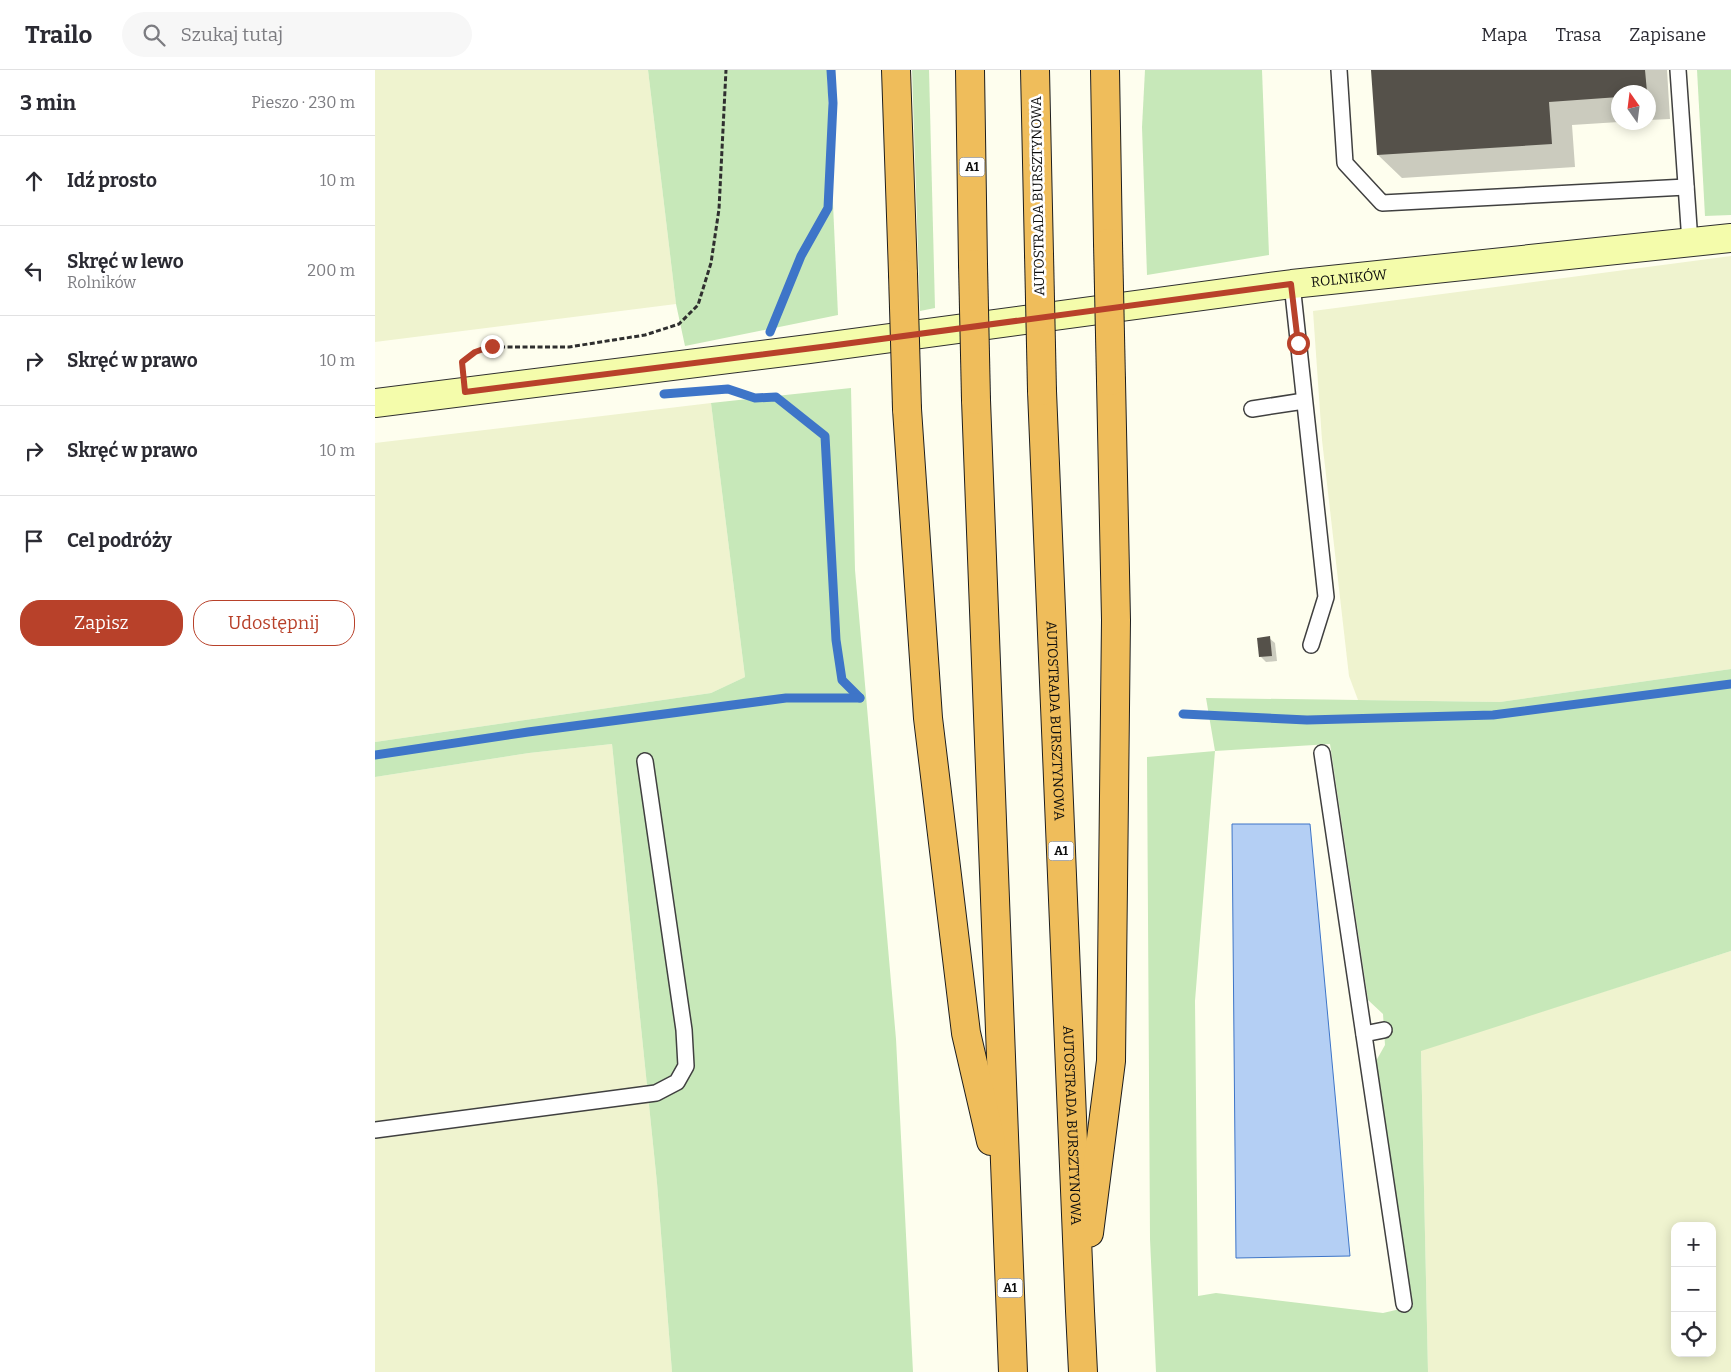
<!DOCTYPE html>
<html lang="pl">
<meta charset="utf-8">
<style>
body{margin:0;font-family:Bitter,serif;background:#f7f7f7;color:#2b2b33}
.controls{position:absolute;right:15px;bottom:15px;display:grid;overflow:hidden;border-radius:10px;box-shadow:0 2px 12px #0003}
.controls button{width:45px;height:45px;display:grid;place-items:center;padding:0;border:0;border-bottom:1px solid #e1e1e2;background:#fff;color:#2b2b33;font:25px sans-serif}
.compass{position:absolute;left:1236px;top:15px;width:45px;height:45px;border-radius:50%;background:#fff;box-shadow:0 2px 12px #0003;rotate:346deg}
.stop{position:absolute;width:15px;height:15px;margin:-11px;border:4px solid #b8412a;border-radius:50%;background:#fff}
.stop.end{background:#b8412a;border-color:#fff;box-shadow:0 1px 5px #0008}
.list{margin:0;padding:0;list-style:none}
h2{display:flex;justify-content:space-between;align-items:center;height:65px;margin:0;padding:0 20px;font-size:21px}
h2 small{font-size:16px;font-weight:400;color:#7c7c81}
.list li{display:grid;grid-template-columns:32px 1fr auto;gap:15px;align-items:center;box-sizing:border-box;height:90px;padding:0 20px;border-top:1px solid #e1e1e2}
.list b{display:block;font-size:19px;white-space:nowrap}
.list p{margin:0;font-size:16px;white-space:nowrap;color:#7c7c81}
.list em{font-size:16px;font-style:normal;color:#7c7c81}
.actions{display:flex;gap:10px;padding:15px 20px}
.actions a{flex:1;padding:11px 0;border:1px solid #b8412a;border-radius:20px;text-align:center;font-size:18px;color:#b8412a}
.actions .main{background:#b8412a;color:#fff}
.icon{flex:none;width:28px;height:28px;fill:none;stroke:currentColor;stroke-width:2;stroke-linecap:round;stroke-linejoin:round}
.map{position:relative;flex:none;width:1356px;height:1302px;overflow:hidden}
header{display:flex;align-items:center;gap:30px;box-sizing:border-box;height:70px;padding:0 25px;background:#fff;border-bottom:1px solid #e1e1e2}
header strong{font-size:24px}
nav{display:flex;gap:28px;margin-inline-start:auto;font-size:18px}
.search{width:350px;height:45px;background:#f7f7f7;display:flex;align-items:center;gap:12px;box-sizing:border-box;padding:0 18px;border-radius:28px;color:#7c7c81;font-size:19px}
main{display:flex}
aside{flex:1;background:#fff}
.map>svg:first-child{display:block}
.farmland{fill:#eff3cf;fill-rule:evenodd}
.green{fill:#c7e8b9;fill-rule:evenodd}
.water{fill:#b4cff4;stroke:#3e75c8}
.shadow{fill:#0003}
.lines{fill:none;stroke-linecap:round;stroke-linejoin:round}
.stream{stroke:#3e75c8;stroke-width:9}
.building{fill:#55514a}
.lane-casing{stroke:#404040;stroke-width:18}
.secondary-casing{stroke:#2f2f2f;stroke-width:30}
.highway-casing{stroke:#1e1e1e;stroke-width:30}
.path{stroke:#2f2f2f;stroke-width:3;stroke-dasharray:5 2.5;stroke-linecap:butt}
.lane{stroke:#fff;stroke-width:15}
.secondary{stroke:#f4fcab;stroke-width:28}
.highway{stroke:#efbd5b;stroke-width:28}
.highway-bridge-casing{stroke:#1e1e1e;stroke-width:30;stroke-linecap:butt}
.highway-bridge{stroke:#efbd5b;stroke-width:28}
.route{stroke:#b8412a;stroke-width:6}
.labels{text-anchor:middle;dominant-baseline:central;stroke-width:5;stroke-linejoin:round;paint-order:stroke}
.shield{fill:#fff;stroke:#565656;stroke-width:1}
.shield-label{font-size:12px;font-weight:bold;fill:#0d0d0d}
.street-label{font-size:14px;fill:#0d0d0d;stroke:#fff}
</style>
<header>
<strong>Trailo</strong>
<div class="search"><svg class="icon" aria-label="search" viewBox="0 0 24 24"><circle cx="10" cy="10" r="6"/><path d="M15 15l6 6"/></svg>Szukaj tutaj</div>
<nav><a>Mapa</a><a>Trasa</a><a>Zapisane</a></nav>
</header>
<main>
<aside>
<h2>3 min<small>Pieszo · 230 m</small></h2>
<ul class="list">
<li><svg class="icon" aria-label="ahead" viewBox="0 0 24 24"><path d="M12 20V5M6 11l6-6 6 6"/></svg><div><b>Idź prosto</b></div><em>10 m</em></li>
<li><svg class="icon" aria-label="left" viewBox="0 0 24 24"><path d="M17 20v-9H6M10 6l-5 5 5 5"/></svg><div><b>Skręć w lewo</b><p>Rolników</p></div><em>200 m</em></li>
<li><svg class="icon" aria-label="right" viewBox="0 0 24 24"><path d="M7 20v-9h11M14 6l5 5-5 5"/></svg><div><b>Skręć w prawo</b></div><em>10 m</em></li>
<li><svg class="icon" aria-label="right" viewBox="0 0 24 24"><path d="M7 20v-9h11M14 6l5 5-5 5"/></svg><div><b>Skręć w prawo</b></div><em>10 m</em></li>
<li><svg class="icon" aria-label="arrive" viewBox="0 0 24 24"><path d="M6 21V4h12l-3 4 3 4H6"/></svg><div><b>Cel podróży</b></div></li>
</ul>
<div class="actions"><a class="main">Zapisz</a><a>Udostępnij</a></div>
</aside>
<div class="map">
<svg width="1356" height="1302" viewBox="0 0 1356 1302">
<rect width="100%" height="100%" fill="#fefeee"/>
<g class="farmland">
<path d="M0 0H273L301 234 0 272Z"/>
<path d="M1356 186V599L1125 632 983 630 974 606 947 370 938 241Z"/>
<path d="M336 333 370 607 336 623 0 672V373Z"/>
<path d="M237 674 282 1113 297 1302H0V707L154 683Z"/>
<path d="M1356 881V1302H1053L1046 980ZM1300 1156H1337V1283H1300Z"/>
</g>
<g class="green">
<path d="M273 0H452L463 245 310 276 301 234Z"/>
<path d="M537 0H554L560 238 545 241Z"/>
<path d="M770 0H887L894 185 772 205 767 57Z"/>
<path d="M1322 0H1356V145L1330 146Z"/>
<path d="M476 318 480 500 521 969 538 1302H297L282 1113 237 674 154 683 0 707V672L336 623 370 607 336 333Z"/>
<path d="M1356 599V881L1046 981 1053 1302H781L775 1169 772 687 840 681 831 628 1125 632ZM955 674 993 930 1008 944 1010 975 1001 991 1038 1236 1008 1243 841 1223 823 1226 820 931 840 681Z"/>
</g>
<path class="water" d="M857 754H935L975 1186 861 1188Z"/>
<g class="shadow">
<path d="M997 0H1292L1295 49 1274 50V22H1244V52L1197 55 1200 97 1027 108 1003 85Z"/>
<path d="M894 568 900 573 902 591 891 592 886 587Z"/>
</g>
<g class="lines">
<g class="stream">
<path d="M395 262 426 186 453 138 458 33 456 0"/>
<path d="M289 324 353 319 380 328 401 327 450 366 461 570 467 610 485 628"/>
<path d="M808 644 932 650 1118 645 1356 614"/>
<path d="M0 685 153 662 411 628H485"/>
</g>
</g>
<g class="building">
<path d="M996 0H1270L1272 22H1244V27L1174 32 1177 74 1002 85Z"/>
<path d="M895 566 897 586 884 587 882 568Z"/>
</g>
<g class="lines">
<defs>
<g id="lane">
<path d="M964 0 970 93 1007 133 1311 117"/>
<path d="M1303 0 1315 172"/>
<path d="M917 214 951 527 936 575"/>
<path d="M877 339 929 331"/>
<path d="M947 683 1029 1234"/>
<path d="M989 964 1009 960"/>
<path d="M0 1060 281 1023 302 1012 311 996 309 960 270 691"/>
</g>
<g id="secondary">
<path id="s1" d="M0 333 434 279 917 214 1356 168"/>
</g>
<g id="highway">
<path d="M521 0 528 204"/>
<path d="M595 0 598 194"/>
<path d="M660 0 664 184"/>
<path d="M730 0 733 173"/>
<path id="s2" d="M667 321 705 1241 708 1302"/>
<path d="M601 330 638 1302"/>
<path d="M532 339 553 648 591 963 616 1071"/>
<path d="M714 1163 736 991 741 550 736 311"/>
</g>
</defs>
<use href="#lane" class="lane-casing"/>
<use href="#secondary" class="secondary-casing"/>
<use href="#highway" class="highway-casing"/>
<path class="path" d="M87 295V292L101 282 117 277H194L270 265 304 254 323 235 336 193 344 139 351 0"/>
<use href="#lane" class="lane"/>
<use href="#secondary" class="secondary"/>
<use href="#highway" class="highway"/>
<defs>
<g id="highway-bridge">
<path d="M733 173 736 311"/>
<path d="M664 184 667 321"/>
<path d="M598 194 601 330"/>
<path d="M528 204 532 339"/>
</g>
</defs>
<use href="#highway-bridge" class="highway-bridge-casing"/>
<use href="#highway-bridge" class="highway-bridge"/>
</g>
<g class="lines">
<path class="route" d="M117 276 100 282 87 292 90 322 454 276 916 214 923 273"/>
</g>
<g class="labels">
<g class="shield">
<rect x="584.5" y="87.5" width="25" height="19" rx="4"/>
<rect x="673.5" y="771.5" width="25" height="19" rx="4"/>
<rect x="622.5" y="1208.5" width="25" height="19" rx="4"/>
</g>
<g class="shield-label">
<text x="597" y="97">A1</text>
<text x="686" y="781">A1</text>
<text x="635" y="1218">A1</text>
</g>
<g class="street-label">
<text transform="translate(663 126) rotate(-91)">AUTOSTRADA BURSZTYNOWA</text>
<text stroke="none"><textPath href="#s1" startOffset="982">ROLNIKÓW</textPath></text>
<text stroke="none"><textPath href="#s2" startOffset="330">AUTOSTRADA BURSZTYNOWA</textPath></text>
<text stroke="none"><textPath href="#s2" startOffset="735">AUTOSTRADA BURSZTYNOWA</textPath></text>
</g>
</g>
</svg>
<div class="controls">
<button>+</button>
<button>−</button>
<button><svg class="icon" aria-label="locate" viewBox="0 0 24 24"><circle cx="12" cy="12" r="6"/><path d="M12 2v4M12 18v4M2 12h4M18 12h4"/></svg></button>
</div>
<svg class="compass" viewBox="-18 -18 36 36"><path d="M0-13l5 13h-10z" fill="#e53935"/><path d="M0 13l5-13h-10z" fill="#7c7c81"/></svg>
<div class="stop" style="left:923px;top:273px"></div>
<div class="stop end" style="left:117px;top:276px"></div>
</div>
</main>
